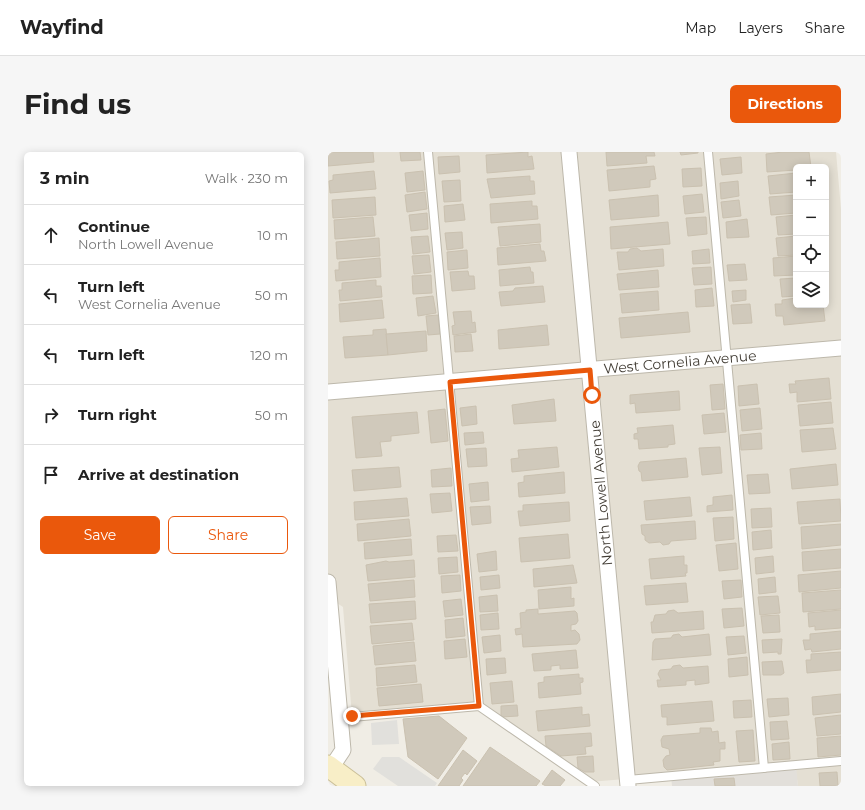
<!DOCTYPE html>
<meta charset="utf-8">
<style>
body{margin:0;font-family:Montserrat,sans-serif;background:#f6f6f6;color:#222}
.controls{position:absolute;right:12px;top:12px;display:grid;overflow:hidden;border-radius:6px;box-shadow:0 2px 10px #0003}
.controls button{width:36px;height:36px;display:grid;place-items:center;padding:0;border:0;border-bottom:1px solid #e0e0e0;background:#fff;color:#222;font:20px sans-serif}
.stop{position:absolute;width:12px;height:12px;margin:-9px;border:3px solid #ea580c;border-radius:50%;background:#fff}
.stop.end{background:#ea580c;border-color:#fff;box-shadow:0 1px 4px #0008}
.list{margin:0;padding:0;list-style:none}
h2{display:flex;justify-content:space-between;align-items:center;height:52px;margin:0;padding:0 16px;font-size:17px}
h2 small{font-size:13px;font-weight:400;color:#767676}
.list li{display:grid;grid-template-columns:26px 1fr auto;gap:12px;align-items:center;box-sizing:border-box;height:60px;padding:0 16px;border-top:1px solid #e0e0e0}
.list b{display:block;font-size:15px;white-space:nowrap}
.list p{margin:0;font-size:13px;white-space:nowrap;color:#767676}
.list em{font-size:13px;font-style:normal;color:#767676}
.actions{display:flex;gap:8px;padding:12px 16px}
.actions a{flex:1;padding:9px 0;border:1px solid #ea580c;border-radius:6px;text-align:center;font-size:14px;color:#ea580c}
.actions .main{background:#ea580c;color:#fff}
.icon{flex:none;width:22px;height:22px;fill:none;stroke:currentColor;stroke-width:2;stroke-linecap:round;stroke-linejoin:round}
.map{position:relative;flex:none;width:513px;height:634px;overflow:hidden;border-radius:6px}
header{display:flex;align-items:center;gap:24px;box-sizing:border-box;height:56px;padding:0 20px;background:#fff;border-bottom:1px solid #e0e0e0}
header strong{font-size:19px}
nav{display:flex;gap:22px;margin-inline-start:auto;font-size:14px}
.intro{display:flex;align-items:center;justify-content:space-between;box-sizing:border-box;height:96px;padding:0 24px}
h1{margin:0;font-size:28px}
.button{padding:10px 18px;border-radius:6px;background:#ea580c;color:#fff;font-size:14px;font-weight:700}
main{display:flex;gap:24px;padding:0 24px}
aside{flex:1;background:#fff;border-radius:6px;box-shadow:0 2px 10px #0003}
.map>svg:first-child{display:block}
.residential{fill:#e4dfd3;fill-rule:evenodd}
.industrial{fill:#e2dfda}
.parking{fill:#e1e0dc}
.building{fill:#d0c9bb;stroke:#cac1b0}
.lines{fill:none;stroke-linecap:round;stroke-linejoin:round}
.service-casing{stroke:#bdb8ab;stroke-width:10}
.minor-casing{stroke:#bdb8ab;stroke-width:17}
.secondary-casing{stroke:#cbc099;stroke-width:23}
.service{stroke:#fff;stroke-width:8}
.minor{stroke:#fff;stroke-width:15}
.secondary{stroke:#f8eec7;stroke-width:21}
.route{stroke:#ea580c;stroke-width:5}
.labels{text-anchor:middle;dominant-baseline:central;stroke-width:3;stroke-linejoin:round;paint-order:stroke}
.street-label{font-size:14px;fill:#423d35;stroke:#fff}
</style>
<header>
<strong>Wayfind</strong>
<nav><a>Map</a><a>Layers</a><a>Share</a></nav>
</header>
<div class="intro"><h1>Find us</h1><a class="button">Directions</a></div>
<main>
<aside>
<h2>3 min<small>Walk · 230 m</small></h2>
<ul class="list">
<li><svg class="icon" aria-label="ahead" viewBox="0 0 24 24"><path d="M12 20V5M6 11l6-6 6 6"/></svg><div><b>Continue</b><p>North Lowell Avenue</p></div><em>10 m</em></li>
<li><svg class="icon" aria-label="left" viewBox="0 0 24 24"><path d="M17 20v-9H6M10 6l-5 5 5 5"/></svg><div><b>Turn left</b><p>West Cornelia Avenue</p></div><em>50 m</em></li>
<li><svg class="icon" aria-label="left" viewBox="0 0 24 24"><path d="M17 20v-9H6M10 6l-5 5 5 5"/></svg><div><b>Turn left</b></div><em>120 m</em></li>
<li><svg class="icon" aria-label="right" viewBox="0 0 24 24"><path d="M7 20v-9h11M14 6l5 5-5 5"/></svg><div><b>Turn right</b></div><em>50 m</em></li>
<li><svg class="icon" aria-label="arrive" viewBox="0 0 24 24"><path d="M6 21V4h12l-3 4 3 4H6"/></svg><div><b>Arrive at destination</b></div></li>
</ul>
<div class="actions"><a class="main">Save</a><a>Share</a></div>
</aside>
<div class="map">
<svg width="513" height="634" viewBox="0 0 513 634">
<rect width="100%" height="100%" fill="#f0ede5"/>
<path class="residential" d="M0 0H508L513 57V634H470L467 613 261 630 152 554 24 564 15 455 0 445ZM468 15H498V153H468Z"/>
<path class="industrial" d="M468 613 470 634H344L343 624Z"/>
<g class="parking">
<path d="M69 568 71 592 44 593 43 571Z"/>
<path d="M54 605H71L109 631 107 634H70L45 617Z"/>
</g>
<g class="building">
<path d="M3 0H45L46 10 0 14V2Z"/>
<path d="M72 0H92L93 8 73 9Z"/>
<path d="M200 0V5L204 4 206 17 159 21 158 3Z"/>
<path d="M278 0H326L327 4H318L319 11 279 14Z"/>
<path d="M352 0H370V1L353 3Z"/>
<path d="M455 0H481L483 15H468V18L439 20 438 2Z"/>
<path d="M131 4 132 20 111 22 110 5Z"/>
<path d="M413 5 414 21 394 23 392 7Z"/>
<path d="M326 14 328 27 322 28V35L281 39 279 18Z"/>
<path d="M373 16 374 34 355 35 354 17Z"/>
<path d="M46 19 48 37 2 41 1 29 5 28V23Z"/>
<path d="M95 19 97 38 79 40 77 21Z"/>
<path d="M468 21V40L442 42 440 24Z"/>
<path d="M202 24V29H206L207 42 163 46 159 27Z"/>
<path d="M132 28 133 49 116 50 114 29Z"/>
<path d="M410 29 411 44 393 47 392 31Z"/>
<path d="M97 40 99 57 79 60 77 43Z"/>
<path d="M374 42 376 60 357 62 355 44Z"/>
<path d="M330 43 331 64 283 68 281 48Z"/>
<path d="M468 43V61L443 63 441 45Z"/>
<path d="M47 45 48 63 5 66 4 48Z"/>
<path d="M411 48 413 64 395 66 393 50Z"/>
<path d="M204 49V54H209L210 67 163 71 162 52Z"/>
<path d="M135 52 137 68 117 70 116 54Z"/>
<path d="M99 61 100 77 83 79 81 63Z"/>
<path d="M468 63V82L450 83 448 65Z"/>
<path d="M45 65 47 84 7 87 6 68Z"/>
<path d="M378 65 379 82 360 84 358 66Z"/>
<path d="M419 67 421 85 399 86 398 70Z"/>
<path d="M340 70 342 92 283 97 282 75Z"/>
<path d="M212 72 213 90 172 94 170 75Z"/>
<path d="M134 80 135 96 119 98 117 81Z"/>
<path d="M100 84 102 100 85 102 83 85Z"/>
<path d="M468 84V103L450 104 448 86Z"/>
<path d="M51 86 52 104 9 107 8 90Z"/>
<path d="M212 92 213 99H216L218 109 170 113 169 96Z"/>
<path d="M309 96 313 99 335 97 336 114 291 118 289 100H300L302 97Z"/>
<path d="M381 97 382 111 365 112 364 99Z"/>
<path d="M139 98 140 116 120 118 119 100Z"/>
<path d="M101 103 103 120 86 122 84 104Z"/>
<path d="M468 104V123L446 124 445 106Z"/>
<path d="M52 106 53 125 8 129 7 118H11V110Z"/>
<path d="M417 112 419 128 401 129 399 113Z"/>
<path d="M202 115 203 120H205L206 131 172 134 171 118Z"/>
<path d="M383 115 384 132 366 133 364 116Z"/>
<path d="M330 118 331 135 291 138 289 122Z"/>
<path d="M140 119 141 124H146L147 137 124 139 122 120Z"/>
<path d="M103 123 104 141 85 142 84 124Z"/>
<path d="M468 126V144L454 145 452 127Z"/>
<path d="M48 128V134H53L54 145 12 149 11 138H14V131Z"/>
<path d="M215 134 217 150 173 154 171 140 185 139 187 136Z"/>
<path d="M384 136 386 154 368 155 367 138Z"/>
<path d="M418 138V148L405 150 404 139Z"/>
<path d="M330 139 331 158 294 161 292 142Z"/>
<path d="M105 144 108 161 90 164 88 146Z"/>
<path d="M468 146V153H495L497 169 456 173 455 164H448L447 152H454V148Z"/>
<path d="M54 148 56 166 12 170 11 152Z"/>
<path d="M422 152 424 171 405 172 403 153Z"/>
<path d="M143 159 144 171 147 170 148 180 125 183 124 174 127 173 125 160Z"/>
<path d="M360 160 362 180 293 186 291 166Z"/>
<path d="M110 163 112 182 100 183 98 164Z"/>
<path d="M219 173 221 193 171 197 170 178Z"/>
<path d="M58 177 60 203 17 206 15 185 45 183V178Z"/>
<path d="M98 179 99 199 60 203 58 182Z"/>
<path d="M143 182 145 199 127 200 126 184Z"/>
<path d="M501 226 503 247 469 250V240L462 241 461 232H468L467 229Z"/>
<path d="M395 232 397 257 384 258 382 233Z"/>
<path d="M429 232 431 252 411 254 410 234Z"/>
<path d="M351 239 352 258 308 261 307 251 302 252V243Z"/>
<path d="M226 247 228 269 186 272 184 253Z"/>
<path d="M503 250 505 271 472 274 470 253Z"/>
<path d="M148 254 149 272 134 274 132 256Z"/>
<path d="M432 256 434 277 414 279 412 258Z"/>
<path d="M117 257 120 289 103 291 100 259Z"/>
<path d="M89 260 91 281 63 284V289L52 290 54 304 28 306 24 265Z"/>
<path d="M396 261 398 280 376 282 374 263Z"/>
<path d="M345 273 347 292 340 293V295L311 297 310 287H306V282L310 281 309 276Z"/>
<path d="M505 276 508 297 474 300 472 278Z"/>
<path d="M155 280 156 291 137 293 136 281Z"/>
<path d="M433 281 434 297 413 298 412 283Z"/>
<path d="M229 295 231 315 184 320 183 307 191 306 190 298Z"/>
<path d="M392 295 394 321 374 323 371 296Z"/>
<path d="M158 296 159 314 140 315 138 297Z"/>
<path d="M358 306 360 325 314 329 313 320 311 319 310 314 312 310Z"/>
<path d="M508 312 510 333 464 337 462 317Z"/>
<path d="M71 315 73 335 26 339 24 318Z"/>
<path d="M123 316 124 334 104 335 103 318Z"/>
<path d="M236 320 237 341 191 345 190 331 196 330V324Z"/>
<path d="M440 322 442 341 421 342 419 323Z"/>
<path d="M160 330 161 348 143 350 141 332Z"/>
<path d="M122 341 124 359 104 361 102 342Z"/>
<path d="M404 343 405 358 379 360V354L385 353V345Z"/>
<path d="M362 345 364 364 318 368 316 349Z"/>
<path d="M79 346 81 364 27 368 26 350Z"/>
<path d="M512 347 513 369 471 372 469 350Z"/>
<path d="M241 350 242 369 192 374 190 359H195V353Z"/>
<path d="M162 354 163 371 144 373 142 355Z"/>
<path d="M443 356 444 375 424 376 423 357Z"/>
<path d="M405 365 406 387 387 389 385 366Z"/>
<path d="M81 367 83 384 30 389 29 372Z"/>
<path d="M367 369 368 387 343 389 341 392 335 393 332 390 321 391 317 388V384L314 382 313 373Z"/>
<path d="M513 372V393L474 397 473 375Z"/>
<path d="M443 378 444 396 425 398 424 380Z"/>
<path d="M240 382 242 406 193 410 191 386Z"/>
<path d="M128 383 130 399 110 400 109 384Z"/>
<path d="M83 387 84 403 37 407 36 391Z"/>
<path d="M408 391 410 417 391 419 388 393Z"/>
<path d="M513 397V416L475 419 474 400Z"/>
<path d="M168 399 169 418 151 420 149 402Z"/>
<path d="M356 404V413H359V421H357L358 424 323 427 321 407Z"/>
<path d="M445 404 446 420 428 422 427 406Z"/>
<path d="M129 405 130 420 111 422 110 406Z"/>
<path d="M86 408 87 425 40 429 38 413 58 409 61 410Z"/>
<path d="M245 413 249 431 206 435 205 417Z"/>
<path d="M513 419V436L471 440 470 423Z"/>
<path d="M132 423 133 439 114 441 113 424Z"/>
<path d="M171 423 172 436 153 438 152 425Z"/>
<path d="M447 425 448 440 431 442 430 427Z"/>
<path d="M86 428 87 445 42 449 40 432Z"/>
<path d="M413 428 414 445 396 447 394 429Z"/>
<path d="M358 431 360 450 318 453 316 434Z"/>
<path d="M243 435V447L246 446V454L211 457 210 438Z"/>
<path d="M513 438V457L475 460 474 441Z"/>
<path d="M169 443 170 459 152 460 151 445Z"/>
<path d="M450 444 452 461 432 463 430 445Z"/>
<path d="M133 447 135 463 117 465 115 449Z"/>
<path d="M87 449 88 467 43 471 41 452Z"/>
<path d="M414 456 416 474 396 476 394 457Z"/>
<path d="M210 457V462L247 459 249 461 250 469 248 472 243 473V479L247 478 251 482 252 488 249 492 195 495 194 482 188 483 187 477 193 476 192 461 198 460V458Z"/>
<path d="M346 458 350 461 375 459 376 477 324 481 323 470H325L327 463 338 462 340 459Z"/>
<path d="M513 458V476L487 478V474L481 475 480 461Z"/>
<path d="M170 461 171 477 153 478 152 463Z"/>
<path d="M451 463 452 480 435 481 433 464Z"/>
<path d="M135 466 137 484 118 486 117 468Z"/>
<path d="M84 471 86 488 44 492 42 474Z"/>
<path d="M513 479V497L484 500 483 497 477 498 475 488H482V482Z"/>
<path d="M351 482 354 485 381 482 383 503 324 508 325 490 327 487 343 486 345 483Z"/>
<path d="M172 483 173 499 156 501 154 485Z"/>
<path d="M416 484 418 501 400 503 398 485Z"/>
<path d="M137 487 139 505 117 507 116 489Z"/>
<path d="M454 487 453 502H450V500L435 501 434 488Z"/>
<path d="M86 490 88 509 47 513 45 494Z"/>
<path d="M248 498 250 516 232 517V513L223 514V518L206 519 204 502Z"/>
<path d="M513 500V518L479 521 478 508H483V502Z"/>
<path d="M419 505 420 523 401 525 400 507Z"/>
<path d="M177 506 178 521 159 523 158 507Z"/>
<path d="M454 509 456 521 453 523H435L434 510Z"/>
<path d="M87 513 89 530 49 534 48 516Z"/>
<path d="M352 513 355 516 380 514 381 531 367 533V528L358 529V533L330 535 329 528H333L330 522 332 518 343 517 345 514Z"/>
<path d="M251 522V526H255V530L252 531 253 542 211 546 210 531 216 530V525Z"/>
<path d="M184 529 186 550 164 552 162 531Z"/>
<path d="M93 532 95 550 51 554 49 536Z"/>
<path d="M513 542V560L485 563 484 545Z"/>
<path d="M460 546 461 563 441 565 439 547Z"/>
<path d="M423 548 424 565 406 566 405 549Z"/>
<path d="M384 549 386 569 339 573V565H334L333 553Z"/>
<path d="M189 553 190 564 173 565V554Z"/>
<path d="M254 555V563L261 562 262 574 210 579 208 559Z"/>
<path d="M513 563V582L489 584 487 566Z"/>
<path d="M111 564 139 586 110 627 80 605 75 567Z"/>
<path d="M459 569 461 587 443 588 442 570Z"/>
<path d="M372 576H383L384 580 390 579 391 591 397 590V597H392V609L385 610 386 613 339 618 336 615 335 608 338 604 342 603 341 597 334 595 333 588 335 584 372 581Z"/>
<path d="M425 578 427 609 411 610 408 579Z"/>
<path d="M263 581 264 594 257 595 258 602 233 604 218 594 217 584Z"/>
<path d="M513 584V603L490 605 489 586Z"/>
<path d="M461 590 462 607 445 608 444 592Z"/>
<path d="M162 595 212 629 208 634H135Z"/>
<path d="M135 598 149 609 139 623 137 621 133 626 135 628 131 634H110Z"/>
<path d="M265 604 266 620H257L250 616 249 605Z"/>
<path d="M224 618 237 628 232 634H218L214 632Z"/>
<path d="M509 620 510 634H492L491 621Z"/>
<path d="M406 626 407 634H387L386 627Z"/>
</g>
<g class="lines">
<defs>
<g id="service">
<path d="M100 0 151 554"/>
<path d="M380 0 436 616"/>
<path d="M12 566 151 554 267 634"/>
<path d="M300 628 513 609"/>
</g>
<g id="minor">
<path d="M241 0 300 634"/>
<path d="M0 240 513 196"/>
<path d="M0 430 15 598 3 616"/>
</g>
<path id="secondary" d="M0 614 27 634"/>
</defs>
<use href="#service" class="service-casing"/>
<use href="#minor" class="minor-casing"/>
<use href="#secondary" class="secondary-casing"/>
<use href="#service" class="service"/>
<use href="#minor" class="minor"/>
<use href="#secondary" class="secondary"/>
</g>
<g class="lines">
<path class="route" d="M24 564 151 554 122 230 262 218 264 243"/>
</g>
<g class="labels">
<g class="street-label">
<text transform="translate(352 210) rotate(-5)">West Cornelia Avenue</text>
<text transform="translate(273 341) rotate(-95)">North Lowell Avenue</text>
</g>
</g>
</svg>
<div class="controls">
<button>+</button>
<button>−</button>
<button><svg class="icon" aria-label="locate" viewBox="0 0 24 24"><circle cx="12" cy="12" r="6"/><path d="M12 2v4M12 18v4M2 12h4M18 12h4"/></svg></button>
<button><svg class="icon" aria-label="layers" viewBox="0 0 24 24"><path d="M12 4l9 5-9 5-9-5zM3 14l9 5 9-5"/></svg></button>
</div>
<div class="stop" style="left:264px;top:243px"></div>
<div class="stop end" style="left:24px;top:564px"></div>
</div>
</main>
